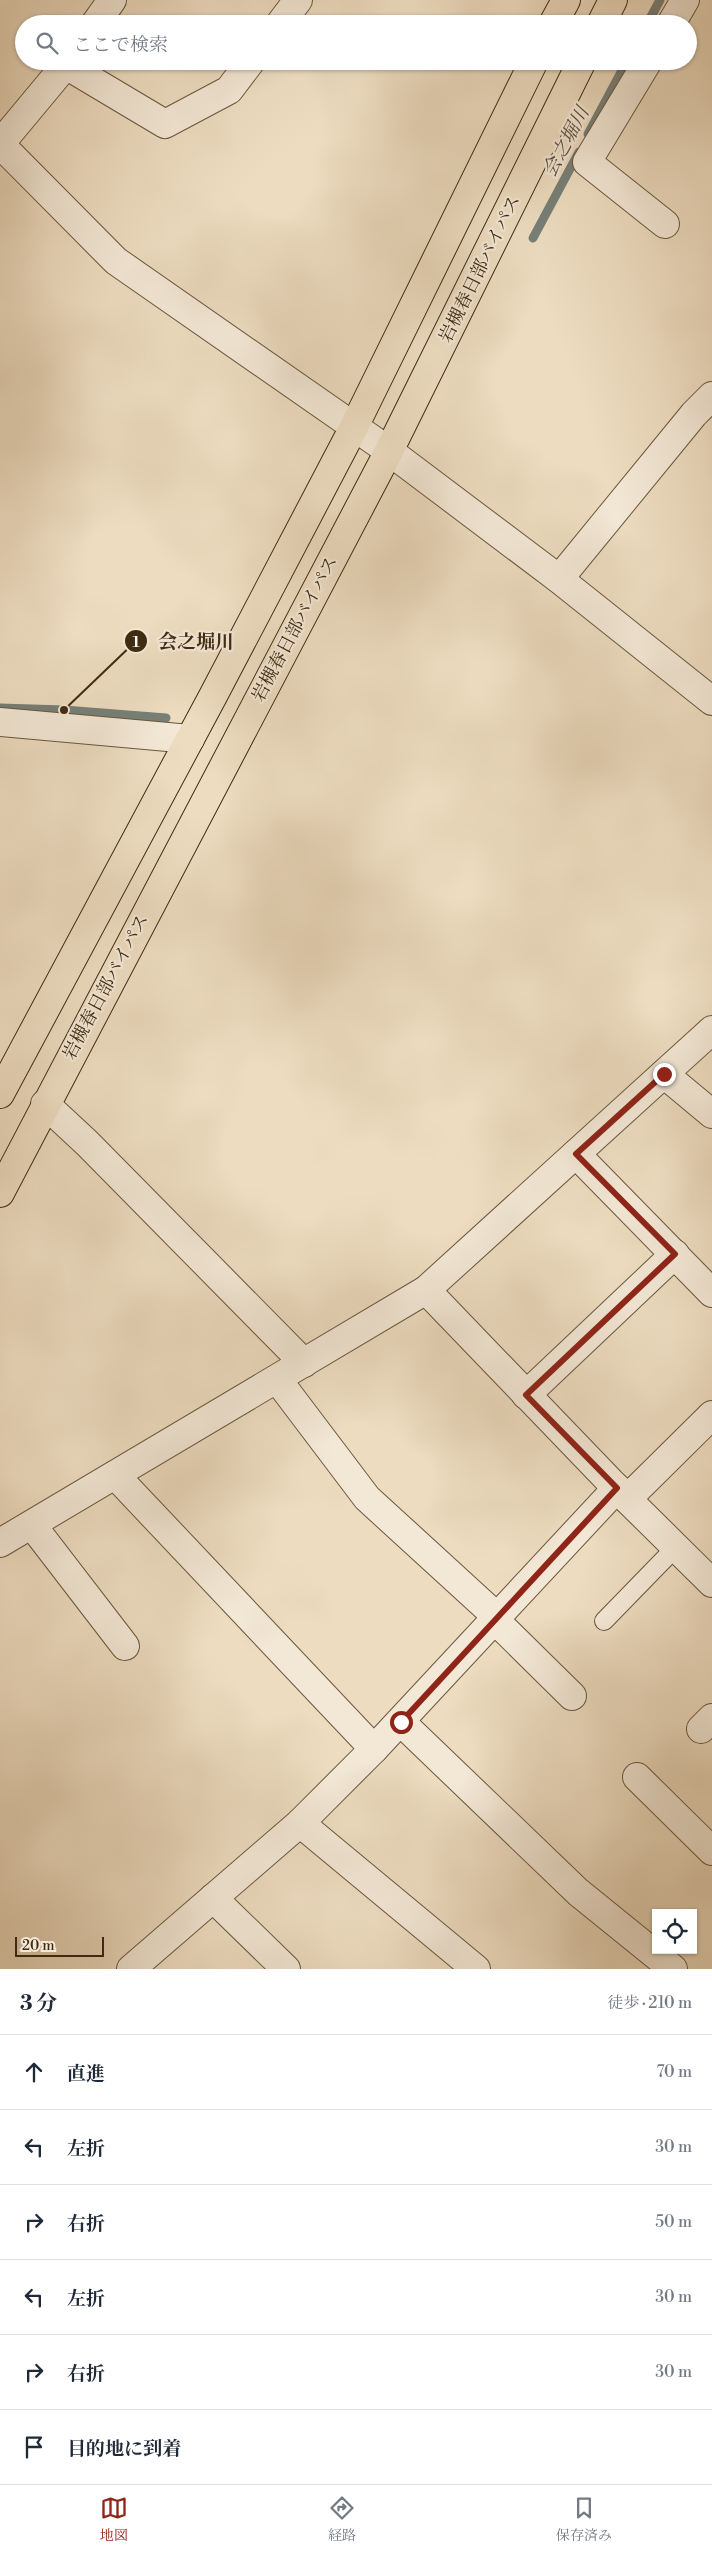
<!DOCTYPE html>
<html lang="ja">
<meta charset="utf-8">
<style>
body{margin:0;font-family:"Libre Bodoni","Noto Serif JP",serif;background:#f6f6f7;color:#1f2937}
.controls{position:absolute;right:15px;bottom:15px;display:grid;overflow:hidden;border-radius:0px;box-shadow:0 1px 4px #0004}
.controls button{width:45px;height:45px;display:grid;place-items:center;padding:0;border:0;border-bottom:1px solid #e0e1e3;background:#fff;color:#1f2937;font:25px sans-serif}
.scale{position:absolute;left:15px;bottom:12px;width:89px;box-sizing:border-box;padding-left:5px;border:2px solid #3e2b12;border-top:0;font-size:14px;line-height:18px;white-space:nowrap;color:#3e2b12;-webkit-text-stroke:4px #f3e8d6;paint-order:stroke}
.stop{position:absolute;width:15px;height:15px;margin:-11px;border:4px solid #8f2418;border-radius:50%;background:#fff}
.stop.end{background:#8f2418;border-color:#fff;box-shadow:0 1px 5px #0008}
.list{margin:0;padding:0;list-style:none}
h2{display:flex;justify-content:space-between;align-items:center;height:65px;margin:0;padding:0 20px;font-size:21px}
h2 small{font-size:16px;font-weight:400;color:#747a83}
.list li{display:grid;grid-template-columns:32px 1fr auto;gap:15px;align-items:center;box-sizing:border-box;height:75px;padding:0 20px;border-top:1px solid #e0e1e3}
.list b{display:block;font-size:19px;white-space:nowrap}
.list em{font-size:16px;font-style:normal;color:#747a83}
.icon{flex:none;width:28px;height:28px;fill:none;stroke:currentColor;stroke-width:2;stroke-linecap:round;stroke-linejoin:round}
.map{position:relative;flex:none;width:712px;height:1969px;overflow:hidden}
.search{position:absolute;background:#fff;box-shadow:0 1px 4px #0004;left:15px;right:15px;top:15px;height:55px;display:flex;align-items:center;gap:12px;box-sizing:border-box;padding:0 18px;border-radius:28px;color:#747a83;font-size:19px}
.sheet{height:515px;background:#fff}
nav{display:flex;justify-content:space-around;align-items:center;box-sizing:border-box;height:70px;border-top:1px solid #e0e1e3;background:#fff;font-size:14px;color:#747a83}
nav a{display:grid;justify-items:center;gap:2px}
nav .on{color:#8f2418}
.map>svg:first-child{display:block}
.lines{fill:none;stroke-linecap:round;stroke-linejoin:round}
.stream{stroke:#778078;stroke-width:9}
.service-casing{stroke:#6a573e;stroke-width:20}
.minor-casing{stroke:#6a573e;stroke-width:30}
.tertiary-casing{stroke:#6a573e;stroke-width:30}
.trunk-casing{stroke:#3e2b12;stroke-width:30}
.service{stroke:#f3e8d6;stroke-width:18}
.minor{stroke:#f3e8d6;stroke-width:28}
.tertiary{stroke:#f3e8d6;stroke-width:28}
.trunk{stroke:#eddcc0;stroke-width:28}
.route{stroke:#8f2418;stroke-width:6}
.labels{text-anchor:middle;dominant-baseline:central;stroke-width:4.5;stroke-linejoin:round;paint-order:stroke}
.street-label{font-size:18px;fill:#3e2b12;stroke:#f3e8d6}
.water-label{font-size:19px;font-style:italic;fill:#564e3c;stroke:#f3e8d6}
.leader{fill:none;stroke:#3e2b12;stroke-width:2}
.callout-dot{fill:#3e2b12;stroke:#f3e8d6;stroke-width:2}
.mark-label{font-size:15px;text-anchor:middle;font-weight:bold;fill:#fff}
.callout-label{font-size:19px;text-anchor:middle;font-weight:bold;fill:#3e2b12;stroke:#f3e8d6;stroke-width:4.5;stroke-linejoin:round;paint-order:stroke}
</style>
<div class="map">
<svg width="712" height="1969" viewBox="0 0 712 1969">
<rect width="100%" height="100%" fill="#eddcc0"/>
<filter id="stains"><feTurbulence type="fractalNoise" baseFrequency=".004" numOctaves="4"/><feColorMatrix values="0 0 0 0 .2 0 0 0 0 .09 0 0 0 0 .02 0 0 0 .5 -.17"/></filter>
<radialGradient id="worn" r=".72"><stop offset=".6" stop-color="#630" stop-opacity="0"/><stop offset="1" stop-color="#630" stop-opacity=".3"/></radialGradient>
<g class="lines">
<g class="stream">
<path d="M647 24 660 0"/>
<path d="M588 134 627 61"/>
<path d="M533 238 579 152"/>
<path d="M0 708 64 710 166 718"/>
</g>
<defs>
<path id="service" d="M604 1621 676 1547"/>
<g id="minor">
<path d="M95 24 112 0"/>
<path d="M280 24 298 0"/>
<path d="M671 24 685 0"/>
<path d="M648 61 587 162 665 224"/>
<path d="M66 65 165 124 229 90 251 61"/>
<path d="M0 144 69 61"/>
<path d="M559 579 694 414 712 396"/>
<path d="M0 722 190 739"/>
<path d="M664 1074 712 1114"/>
<path d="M45 1104 87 1143 304 1363"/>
<path d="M576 1154 712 1293"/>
<path d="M426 1290 627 1499 712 1583"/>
<path d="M277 1379 367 1498 496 1616"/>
<path d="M526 1395 675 1254"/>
<path d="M115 1475 374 1749"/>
<path d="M627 1499 712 1415"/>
<path d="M32 1525 125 1646"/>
<path d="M0 1543 426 1290 712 1030"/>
<path d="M494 1619 572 1696"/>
<path d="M401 1722 578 1892 673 1969"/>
<path d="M701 1729 712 1718"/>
<path d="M637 1777 712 1851"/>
<path d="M300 1823 476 1969"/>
<path d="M213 1898 286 1969"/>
<path d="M131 1969 300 1823 374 1749 617 1488"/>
</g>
<path id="tertiary" d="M0 144 116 261 389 451 559 579 712 701"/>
<g id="trunk">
<path d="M553 24 566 0"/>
<path d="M601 24 613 0"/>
<path d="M0 1094 213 696 354 427 534 61"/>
<path d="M0 1193 389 451 582 61"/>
</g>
</defs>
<use href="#service" class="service-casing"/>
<use href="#minor" class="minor-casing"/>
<use href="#tertiary" class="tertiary-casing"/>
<use href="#trunk" class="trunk-casing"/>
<use href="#service" class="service"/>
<use href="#minor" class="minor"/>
<use href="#tertiary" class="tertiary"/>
<use href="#trunk" class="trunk"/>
</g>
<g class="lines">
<path class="route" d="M401 1722 617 1488 526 1395 675 1254 576 1154 664 1074"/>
</g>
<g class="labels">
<g class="street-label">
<text transform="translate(480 269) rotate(-64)">岩槻春日部バイパス</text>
<text transform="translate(295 629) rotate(-62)">岩槻春日部バイパス</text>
<text transform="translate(106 987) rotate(-62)">岩槻春日部バイパス</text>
</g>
<g class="water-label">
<text transform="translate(566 142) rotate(-62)">会之堀川</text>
</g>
</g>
<path class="leader" d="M64 710L136 641"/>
<g class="callout-dot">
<circle cx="64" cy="710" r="5"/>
<circle cx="136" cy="641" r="12"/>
</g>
<g class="mark-label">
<text x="136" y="647">1</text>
</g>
<g class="callout-label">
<text x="196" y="648">会之堀川</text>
</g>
<rect width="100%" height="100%" filter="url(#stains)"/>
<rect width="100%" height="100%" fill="url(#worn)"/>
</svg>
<div class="controls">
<button><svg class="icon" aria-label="locate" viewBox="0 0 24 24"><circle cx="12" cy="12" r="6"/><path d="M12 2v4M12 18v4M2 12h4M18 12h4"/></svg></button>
</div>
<div class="scale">20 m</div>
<div class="stop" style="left:401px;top:1722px"></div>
<div class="stop end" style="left:664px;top:1074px"></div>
<div class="search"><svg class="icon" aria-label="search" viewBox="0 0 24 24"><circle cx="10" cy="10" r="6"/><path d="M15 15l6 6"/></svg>ここで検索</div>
</div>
<section class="sheet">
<h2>3 分<small>徒歩 · 210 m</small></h2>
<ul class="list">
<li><svg class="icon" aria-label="ahead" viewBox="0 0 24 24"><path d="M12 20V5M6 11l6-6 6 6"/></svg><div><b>直進</b></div><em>70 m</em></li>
<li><svg class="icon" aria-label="left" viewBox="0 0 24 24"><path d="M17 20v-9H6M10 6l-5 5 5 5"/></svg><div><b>左折</b></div><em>30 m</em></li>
<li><svg class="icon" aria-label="right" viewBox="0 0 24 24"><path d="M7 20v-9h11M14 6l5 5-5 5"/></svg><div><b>右折</b></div><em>50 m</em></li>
<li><svg class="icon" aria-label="left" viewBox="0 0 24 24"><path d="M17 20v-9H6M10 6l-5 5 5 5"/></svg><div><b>左折</b></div><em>30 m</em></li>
<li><svg class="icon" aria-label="right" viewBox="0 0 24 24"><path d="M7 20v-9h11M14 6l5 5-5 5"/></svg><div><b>右折</b></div><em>30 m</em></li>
<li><svg class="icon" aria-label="arrive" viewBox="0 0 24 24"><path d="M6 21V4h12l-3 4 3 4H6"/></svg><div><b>目的地に到着</b></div></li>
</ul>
</section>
<nav>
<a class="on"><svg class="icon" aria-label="map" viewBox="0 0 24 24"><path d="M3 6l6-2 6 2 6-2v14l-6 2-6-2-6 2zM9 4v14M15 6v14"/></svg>地図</a>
<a><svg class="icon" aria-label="directions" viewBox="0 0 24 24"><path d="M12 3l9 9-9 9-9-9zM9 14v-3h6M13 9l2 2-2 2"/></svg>経路</a>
<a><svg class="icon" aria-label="saved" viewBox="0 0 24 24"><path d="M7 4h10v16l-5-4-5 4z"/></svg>保存済み</a>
</nav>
